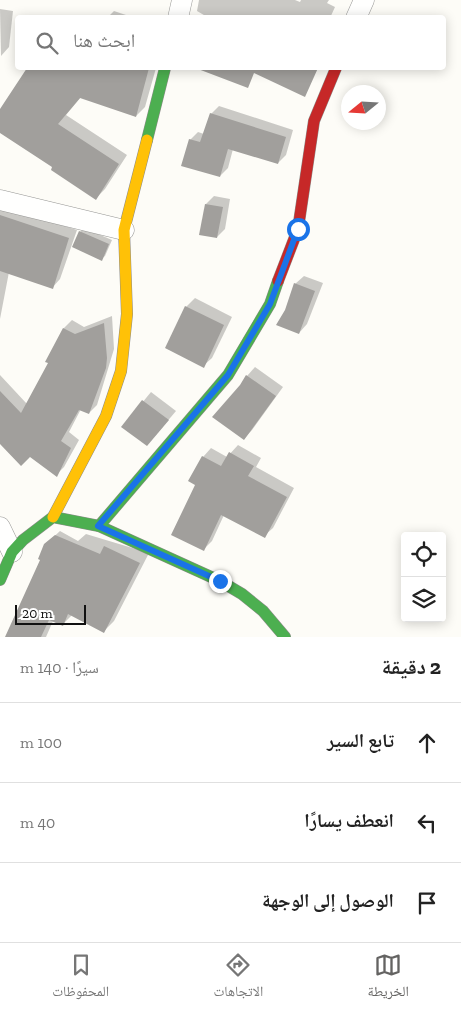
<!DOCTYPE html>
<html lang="ar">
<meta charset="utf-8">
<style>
body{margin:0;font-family:"Zilla Slab","Noto Naskh Arabic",serif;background:#f2f2f2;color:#222;direction:rtl}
.controls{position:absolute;right:15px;bottom:15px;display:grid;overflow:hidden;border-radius:5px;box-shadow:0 2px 12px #0003}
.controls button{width:45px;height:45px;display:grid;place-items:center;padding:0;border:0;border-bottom:1px solid #e0e0e0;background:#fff;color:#222;font:25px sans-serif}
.compass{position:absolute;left:341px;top:85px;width:45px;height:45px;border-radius:50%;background:#fff;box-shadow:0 2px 12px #0003;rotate:252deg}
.scale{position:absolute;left:15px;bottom:12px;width:71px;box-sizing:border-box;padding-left:5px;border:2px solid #111;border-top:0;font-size:14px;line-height:18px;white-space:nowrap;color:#111;-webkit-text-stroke:4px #fff;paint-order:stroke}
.stop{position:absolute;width:15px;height:15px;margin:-11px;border:4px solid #1a73e8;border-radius:50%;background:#fff}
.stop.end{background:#1a73e8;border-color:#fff;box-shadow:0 1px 5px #0008}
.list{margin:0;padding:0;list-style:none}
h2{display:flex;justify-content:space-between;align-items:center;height:65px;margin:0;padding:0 20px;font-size:21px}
h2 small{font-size:16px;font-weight:400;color:#767676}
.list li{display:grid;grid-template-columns:32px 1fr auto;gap:15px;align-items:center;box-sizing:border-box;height:80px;padding:0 20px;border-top:1px solid #e0e0e0}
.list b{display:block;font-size:19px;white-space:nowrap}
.list em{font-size:16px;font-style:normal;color:#767676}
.icon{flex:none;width:28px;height:28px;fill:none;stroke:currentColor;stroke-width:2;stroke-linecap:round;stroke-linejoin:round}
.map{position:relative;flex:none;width:461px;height:637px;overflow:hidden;direction:ltr}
.search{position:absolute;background:#fff;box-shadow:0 2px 12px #0003;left:15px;right:15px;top:15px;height:55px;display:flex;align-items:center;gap:12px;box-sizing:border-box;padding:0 18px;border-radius:5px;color:#767676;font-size:19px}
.sheet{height:305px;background:#fff}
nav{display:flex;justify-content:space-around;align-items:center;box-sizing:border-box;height:70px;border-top:1px solid #e0e0e0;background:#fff;font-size:14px;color:#767676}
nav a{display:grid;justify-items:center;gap:2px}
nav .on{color:#646362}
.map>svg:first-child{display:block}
.shadow{fill:#0003}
.building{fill:#a19f9c}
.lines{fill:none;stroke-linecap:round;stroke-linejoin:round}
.street-casing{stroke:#979795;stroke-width:21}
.fast-casing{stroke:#8e8d8b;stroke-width:12}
.slow-casing{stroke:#8e8d8b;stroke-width:12}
.jam-casing{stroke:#8e8d8b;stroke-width:12}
.street{stroke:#fffffe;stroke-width:20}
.fast{stroke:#4caf50;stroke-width:11}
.slow{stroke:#ffc107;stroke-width:11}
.jam{stroke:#c62828;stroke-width:11}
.route{stroke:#1a73e8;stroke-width:6}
</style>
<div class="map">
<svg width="461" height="637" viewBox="0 0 461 637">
<rect width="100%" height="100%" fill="#fdfcf7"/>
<g class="shadow">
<path d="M199 0H295L300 2 301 0H329L327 3 335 7 330 18H209L197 11Z"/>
<path d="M0 9 13 11 9 47 1 56Z"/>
<path d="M114 11 135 18H107Z"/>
<path d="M37 68H156L145 107 136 116 81 97 66 115 127 155 105 189 96 198 54 167 0 132V111Z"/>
<path d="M219 106 293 130 286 155 278 163 233 149 228 168 220 176 190 140 198 132 204 134 211 114Z"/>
<path d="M214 196 230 199 225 229 217 237 206 204Z"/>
<path d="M0 201 16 210 77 230 60 279 52 288 9 272 0 319Z"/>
<path d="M84 228 112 240 105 256 101 259 80 232Z"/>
<path d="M304 276 323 283 307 324 299 333 286 310 295 284Z"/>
<path d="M195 298 232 317 212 358 203 366 166 348 186 307Z"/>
<path d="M112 316 114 349 97 405 89 413 81 409 69 432 79 440 64 467 56 475 30 455 0 442V375L27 404 50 363 47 361 64 328 72 320 84 327Z"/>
<path d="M255 367 283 387 252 430 244 439 241 386 247 376Z"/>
<path d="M151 392 176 411 155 436 123 426Z"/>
<path d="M238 445 261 458 256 467 294 488 273 528 264 536 224 515 212 541 204 549 197 485 203 457 211 448 227 457Z"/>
<path d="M60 531 78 541 86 534 149 553 114 621 104 631 72 615 62 625 53 621 46 637H8L41 559 45 545Z"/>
</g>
<g class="building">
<path d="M27 68H149L136 117 80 98 58 124 119 164 96 200 51 170 52 167 0 133V109Z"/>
<path d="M198 68H318L305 97 254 73 248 88 198 69Z"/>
<path d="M210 113 286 137 278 164 228 149 220 177 181 166 189 139 200 142Z"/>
<path d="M205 204 223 207 217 238 199 235Z"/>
<path d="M0 215 69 238 53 289 0 271Z"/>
<path d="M79 231 109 244 102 261 72 247Z"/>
<path d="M294 283 315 291 299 334 276 325 285 310Z"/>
<path d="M185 306 224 325 204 368 165 348Z"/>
<path d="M104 323 107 358 106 368 89 414 79 410 61 441 71 448 57 477 30 457 21 466 0 444V391L21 413 48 363 45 362 63 328 75 334Z"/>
<path d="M246 375 276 396 244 440 212 417 240 385Z"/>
<path d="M142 400 169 420 147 446 121 427Z"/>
<path d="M229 452 254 466 248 476 287 497 265 538 221 515 204 551 171 535 195 485 188 481 202 456 221 466Z"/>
<path d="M55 535 100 554 104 546 140 563 104 633 68 614 63 626 49 620 41 637H5L40 560 38 559 44 544Z"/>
</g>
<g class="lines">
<defs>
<g id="street">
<path d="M178 18 182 0"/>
<path d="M356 18 364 0"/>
<path d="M0 200 124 230"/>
<path d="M0 527 12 552"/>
</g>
<g id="fast">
<path d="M147 140 165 68"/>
<path d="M99 526 228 375 270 304 278 281"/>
<path d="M0 580 12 552 23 540 53 517 99 526 220 581 242 594 263 611 285 637"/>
</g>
<path id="slow" d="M53 517 106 416 121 371 127 314 124 230 147 140"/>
<path id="jam" d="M278 281 298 229 314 121 336 68"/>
</defs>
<use href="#street" class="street-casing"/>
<use href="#fast" class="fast-casing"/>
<use href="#slow" class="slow-casing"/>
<use href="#jam" class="jam-casing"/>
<use href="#street" class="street"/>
<use href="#fast" class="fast"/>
<use href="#slow" class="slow"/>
<use href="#jam" class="jam"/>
</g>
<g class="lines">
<path class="route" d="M220 581 98 526 228 375 270 304 298 229"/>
</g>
</svg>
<div class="controls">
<button><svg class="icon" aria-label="locate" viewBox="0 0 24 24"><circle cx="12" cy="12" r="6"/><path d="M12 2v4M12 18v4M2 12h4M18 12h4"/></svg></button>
<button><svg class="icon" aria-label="layers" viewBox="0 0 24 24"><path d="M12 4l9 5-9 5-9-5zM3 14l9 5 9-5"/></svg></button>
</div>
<svg class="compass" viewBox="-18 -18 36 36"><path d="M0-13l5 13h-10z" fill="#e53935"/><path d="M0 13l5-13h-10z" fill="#767676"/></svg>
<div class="scale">20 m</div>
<div class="stop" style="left:298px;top:229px"></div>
<div class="stop end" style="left:220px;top:581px"></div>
<div class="search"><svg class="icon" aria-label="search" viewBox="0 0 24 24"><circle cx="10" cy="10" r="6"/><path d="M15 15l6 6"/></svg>ابحث هنا</div>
</div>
<section class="sheet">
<h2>2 دقيقة<small>سيرًا · 140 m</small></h2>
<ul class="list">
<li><svg class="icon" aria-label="ahead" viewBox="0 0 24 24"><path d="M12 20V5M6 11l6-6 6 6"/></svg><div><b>تابع السير</b></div><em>100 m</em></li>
<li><svg class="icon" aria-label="left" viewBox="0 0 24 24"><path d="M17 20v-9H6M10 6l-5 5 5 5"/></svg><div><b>انعطف يسارًا</b></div><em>40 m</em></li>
<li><svg class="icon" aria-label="arrive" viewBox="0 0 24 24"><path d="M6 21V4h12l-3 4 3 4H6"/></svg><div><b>الوصول إلى الوجهة</b></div></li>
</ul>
</section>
<nav>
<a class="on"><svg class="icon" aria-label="map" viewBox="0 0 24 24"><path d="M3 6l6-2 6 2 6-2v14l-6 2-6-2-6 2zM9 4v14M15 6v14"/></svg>الخريطة</a>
<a><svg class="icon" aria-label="directions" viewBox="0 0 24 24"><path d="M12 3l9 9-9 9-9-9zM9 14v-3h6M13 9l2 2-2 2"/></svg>الاتجاهات</a>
<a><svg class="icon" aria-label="saved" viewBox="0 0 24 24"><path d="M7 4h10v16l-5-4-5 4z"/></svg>المحفوظات</a>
</nav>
